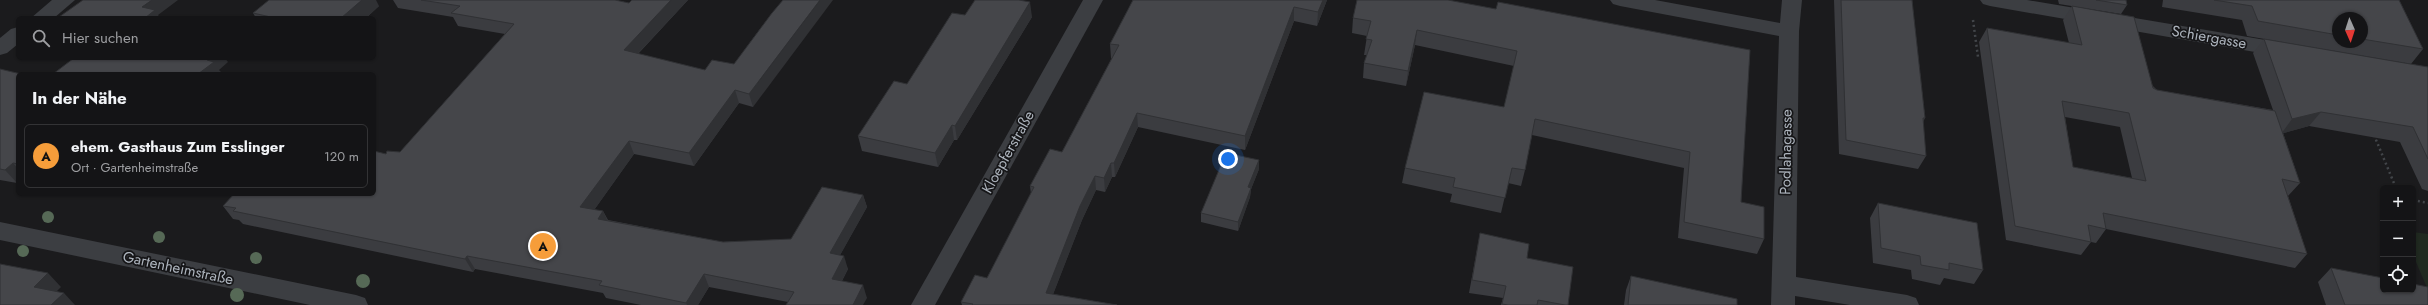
<!DOCTYPE html>
<html lang="de">
<meta charset="utf-8">
<style>
body{margin:0;font-family:Jost,sans-serif;background:#1d1d1f;color:#f1f3f6}
.controls{position:absolute;right:12px;bottom:12px;display:grid;overflow:hidden;border-radius:6px;box-shadow:0 1px 3px #0004}
.controls button{width:36px;height:36px;display:grid;place-items:center;padding:0;border:0;border-bottom:1px solid #333335;background:#141416;color:#f1f3f6;font:20px sans-serif}
.compass{position:absolute;left:2332px;top:12px;width:36px;height:36px;border-radius:50%;background:#141416;box-shadow:0 1px 3px #0004;rotate:177deg}
.you{position:absolute;left:1228px;top:159px;width:14px;height:14px;margin:-10px;border:3px solid #fff;border-radius:50%;background:#1a73e8;box-shadow:0 0 0 6px #1a73e833}
.badge{display:grid;place-items:center;width:26px;height:26px;border-radius:50%;background:#f69d3a;color:#111;font-size:13px;font-weight:700}
.pin{position:absolute;translate:-50% -50%;border:2px solid #fff;box-shadow:0 1px 4px #0006}
.list{margin:0;padding:0;list-style:none}
h2{display:flex;justify-content:space-between;align-items:center;height:52px;margin:0;padding:0 16px;font-size:17px}
h2 small{font-size:13px;font-weight:400;color:#9d9ea1}
.list li{display:grid;grid-template-columns:26px 1fr auto;gap:12px;align-items:center;box-sizing:border-box;height:64px;margin:0 8px 8px;padding:0 8px;border:1px solid #333335;border-radius:6px}
.list b{display:block;font-size:15px;white-space:nowrap}
.list p{margin:0;font-size:13px;white-space:nowrap;color:#9d9ea1}
.list em{font-size:13px;font-style:normal;color:#9d9ea1}
.icon{flex:none;width:22px;height:22px;fill:none;stroke:currentColor;stroke-width:2;stroke-linecap:round;stroke-linejoin:round}
.map{position:relative;flex:none;width:2428px;height:305px;overflow:hidden}
.search{position:absolute;background:#141416;box-shadow:0 1px 3px #0004;left:16px;top:16px;width:360px;height:44px;display:flex;align-items:center;gap:10px;box-sizing:border-box;padding:0 14px;border-radius:6px;color:#9d9ea1;font-size:15px}
.panel{position:absolute;background:#141416;box-shadow:0 1px 3px #0004;left:16px;top:72px;width:360px;height:124px;border-radius:6px}
.map>svg:first-child{display:block}
.green{fill:#202920}
.lines{fill:none;stroke-linecap:round;stroke-linejoin:round}
.path{stroke:#424549;stroke-width:2.5;stroke-dasharray:2 3;stroke-linecap:butt}
.minor{fill:#3c3e42;fill-rule:evenodd}
.tree{fill:#566956}
.wall{fill:#3b3c40;fill-rule:evenodd}
.shaded-wall{fill:#303134}
.building{fill:#45464a;stroke:#303134;fill-rule:evenodd}
.labels{text-anchor:middle;dominant-baseline:central;stroke-width:3.5;stroke-linejoin:round;paint-order:stroke}
.street-label{font-size:15px;fill:#adb4bd;stroke:#161618}
</style>
<div class="map">
<svg width="2428" height="305" viewBox="0 0 2428 305">
<rect width="100%" height="100%" fill="#1b1b1d"/>
<path class="green" d="M2413 232 2428 234V290L2413 255Z"/>
<g class="lines">
<g class="path">
<path d="M1973 20 1978 57"/>
<path d="M2374 135 2396 188"/>
<path d="M2413 200 2428 203"/>
</g>
<g class="minor">
<path d="M52 0H75L54 18H31Z"/>
<path d="M1083 0H1103L935 305H911Z"/>
<path d="M1610 0H1655L1780 23 1782 0H1802L1799 31 1796 277 1907 295 1916 298 1919 305H1850L1795 296V305H1771L1779 36 1620 6 1613 4Z"/>
<path d="M1980 0H2027L2289 44 2296 46 2299 51 2296 56 2289 58 1990 6 1983 4Z"/>
<path d="M18 27V44L7 53 0 55V38L11 29Z"/>
<path d="M0 222 356 295 365 298 368 305H310L0 240Z"/>
</g>
</g>
<g class="tree">
<circle cx="48" cy="217" r="6"/>
<circle cx="159" cy="237" r="6"/>
<circle cx="23" cy="251" r="6"/>
<circle cx="256" cy="258" r="6"/>
<circle cx="363" cy="281" r="7"/>
<circle cx="237" cy="295" r="7"/>
</g>
<g class="wall">
<path d="M393 0H615L629 3 688 0 638 54 705 70 734 64 772 13 753 107 739 103 694 166 634 154 594 210 603 211 608 220 723 242 791 239 863 195 867 207 840 255 848 269 842 281 867 298 788 302 709 287 698 305H641L606 298 603 293 475 269 473 272 243 224 239 220 233 219 223 206 386 154 400 152 505 34 458 26 453 17 398 8Z"/>
<path d="M1133 0H1327L1317 26 1294 21 1245 150 1138 127 1115 177H1112L1105 192 1096 190 1082 220 1053 294 1117 305H962L961 302 987 278 1031 194 1030 186 1062 152 1112 58H1111L1110 44Z"/>
<path d="M1834 0H1912L1925 118 1923 122 1926 156 1918 169 1839 154Z"/>
<path d="M2058 0H2126L2127 5 2121 14 2059 4Z"/>
<path d="M2163 0H2399L2423 49 2411 64 2247 36 2242 20 2162 7ZM2338 18H2362V42H2338Z"/>
<path d="M379 6 366 18H256L253 13Z"/>
<path d="M2072 6 2157 90 2273 110 2253 53 2264 39 2428 67V191L2422 189 2400 142 2309 126 2283 133 2300 183 2288 196 2307 254 2295 268 2106 229 2096 243 2091 242 2081 255 2006 240 1979 42 1987 28 2069 43 2063 20ZM2065 117 2120 127 2132 178 2073 167Z"/>
<path d="M1496 9 1750 50 1741 202 1764 239 1757 254 1678 238 1684 168 1532 135 1525 170 1521 186 1508 183 1501 213 1450 202 1452 194 1402 183 1405 168 1504 107 1514 66 1415 45 1406 86 1363 78 1364 63 1367 55H1364L1367 36 1352 33 1353 18Z"/>
<path d="M965 15 1032 17 957 140H954L938 167 862 151 858 136 907 84Z"/>
<path d="M0 69 18 74V182L17 183 0 180Z"/>
<path d="M1259 169 1251 189 1250 197 1238 231 1201 222V213Z"/>
<path d="M1878 203 1983 270 1974 284 1944 278 1940 285 1912 279 1911 270 1873 263 1870 218Z"/>
<path d="M1480 233 1527 258 1568 305H1501L1503 298 1469 293Z"/>
<path d="M2331 268 2428 305H2326L2318 282Z"/>
<path d="M1631 276 1737 305H1624L1626 290Z"/>
</g>
<g class="shaded-wall">
<path d="M152 0H178L158 15 160 18H145L142 7Z"/>
<path d="M362 0H376L379 6 366 18H341Z"/>
<path d="M671 0H688L629 63 624 50Z"/>
<path d="M820 0H833L753 107 749 94Z"/>
<path d="M1323 0H1327L1317 26 1318 12Z"/>
<path d="M1030 2 1032 17 957 140 955 126Z"/>
<path d="M1294 7V21L1245 150V136Z"/>
<path d="M1417 30 1415 45 1406 86 1408 71Z"/>
<path d="M209 58H225L228 62 219 70 223 74H198L207 60Z"/>
<path d="M735 90 739 103 694 166 689 153Z"/>
<path d="M2321 112 2309 126 2281 134 2292 119Z"/>
<path d="M1137 113 1138 127 1115 177 1114 163Z"/>
<path d="M952 125 954 140 938 167 935 153Z"/>
<path d="M629 141 634 154 587 220 580 207Z"/>
<path d="M1259 160V169L1251 189 1250 197 1238 231V222L1248 187Z"/>
<path d="M13 163 18 169V182L17 183 5 170Z"/>
<path d="M1111 163 1112 177 1105 192 1104 178Z"/>
<path d="M1095 176 1096 190 1082 220 1049 305 1046 293 1080 206Z"/>
<path d="M863 195 867 207 834 266 830 253Z"/>
<path d="M603 211 609 224 598 219Z"/>
<path d="M467 256 475 269 473 272 465 259Z"/>
<path d="M844 256 848 269 836 292 832 279Z"/>
<path d="M48 273 61 287 48 300 34 287Z"/>
<path d="M704 274 709 287 698 305H687L686 303Z"/>
<path d="M863 285 867 298 863 305H853Z"/>
<path d="M64 293 75 305H51Z"/>
</g>
<g class="building">
<path d="M83 0H152L142 7 155 10 145 18H62L59 17Z"/>
<path d="M269 0H362L341 18H275L253 13Z"/>
<path d="M421 0H615L629 3 632 0H671L624 50 705 70 712 60 734 64 772 13 783 0H820L749 94 735 90 689 153 629 141 580 207 603 211 598 219 723 242 791 239 822 187 863 195 830 253 844 256 832 279 863 285 853 305H786L794 292 704 274 686 303 599 285 602 281 467 256 465 259 233 211 236 208 223 206 234 194H374V151L386 154 387 151 400 152 514 24 451 13 460 6Z"/>
<path d="M975 0H1019L1030 2 955 126 952 125 935 153 858 136 894 81 907 84 952 13 965 15Z"/>
<path d="M1133 0H1323L1318 12 1294 7 1245 136 1137 113 1114 163H1111L1104 178 1095 176 1080 206 1046 293 1117 305H972L973 304 961 302 975 275 987 278 1034 187 1030 186 1050 149 1062 152 1119 45 1110 44Z"/>
<path d="M1357 0H1448L1496 9 1498 2 1750 50 1741 202 1764 207V239L1684 222 1690 152 1535 119 1525 170 1512 168 1505 198 1453 187 1455 178 1405 168 1424 92 1504 107 1517 51 1417 30 1408 71 1364 63 1372 40 1366 39 1371 21 1353 18Z"/>
<path d="M1841 0H1912L1925 118H1923L1926 156 1846 140Z"/>
<path d="M2096 0H2126L2127 5Z"/>
<path d="M2214 0H2399L2423 49 2362 39V18H2338V35L2258 21 2252 6Z"/>
<path d="M2072 6 2134 17 2153 88 2157 90 2275 111 2300 183 2282 179 2307 254 2103 213 2106 229 2088 225 2091 242 2015 226 1987 28 2082 45ZM2062 101 2129 113 2146 181 2073 167Z"/>
<path d="M2264 39 2428 67V159L2413 127 2321 112 2292 119Z"/>
<path d="M74 58H209L207 60 214 62 198 74H53Z"/>
<path d="M0 69 21 74H18V164L13 163 5 170 0 169Z"/>
<path d="M1226 153 1259 160 1248 187 1251 188 1238 222 1201 213Z"/>
<path d="M1878 203 1977 223 1983 270 1949 263V270L1921 265 1920 256 1881 248Z"/>
<path d="M1480 233 1529 244 1527 258 1573 267 1568 305H1565L1538 300 1537 305H1508L1502 304 1506 286 1472 280Z"/>
<path d="M0 264 48 273 34 287 64 293 51 305H0Z"/>
<path d="M2331 268 2383 278V290H2413V284L2428 287V305H2345Z"/>
<path d="M1631 276 1737 299V305H1628Z"/>
</g>
<g class="labels">
<g class="street-label">
<text transform="translate(2209 37) rotate(10)">Schiergasse</text>
<text transform="translate(1008 152) rotate(-61)">Kloepferstraße</text>
<text transform="translate(1786 152) rotate(-89)">Podlahagasse</text>
<text transform="translate(178 268) rotate(12)">Gartenheimstraße</text>
</g>
</g>
</svg>
<div class="controls">
<button>+</button>
<button>−</button>
<button><svg class="icon" aria-label="locate" viewBox="0 0 24 24"><circle cx="12" cy="12" r="6"/><path d="M12 2v4M12 18v4M2 12h4M18 12h4"/></svg></button>
</div>
<svg class="compass" viewBox="-18 -18 36 36"><path d="M0-13l5 13h-10z" fill="#e53935"/><path d="M0 13l5-13h-10z" fill="#9d9ea1"/></svg>
<div class="you"></div>
<div class="pin badge" style="left:543px;top:246px">A</div>
<div class="search"><svg class="icon" aria-label="search" viewBox="0 0 24 24"><circle cx="10" cy="10" r="6"/><path d="M15 15l6 6"/></svg>Hier suchen</div>
<section class="panel">
<h2>In der Nähe<small></small></h2>
<ul class="list">
<li><span class="badge">A</span><div><b>ehem. Gasthaus Zum Esslinger</b><p>Ort · Gartenheimstraße</p></div><em>120 m</em></li>
</ul>
</section>
</div>
